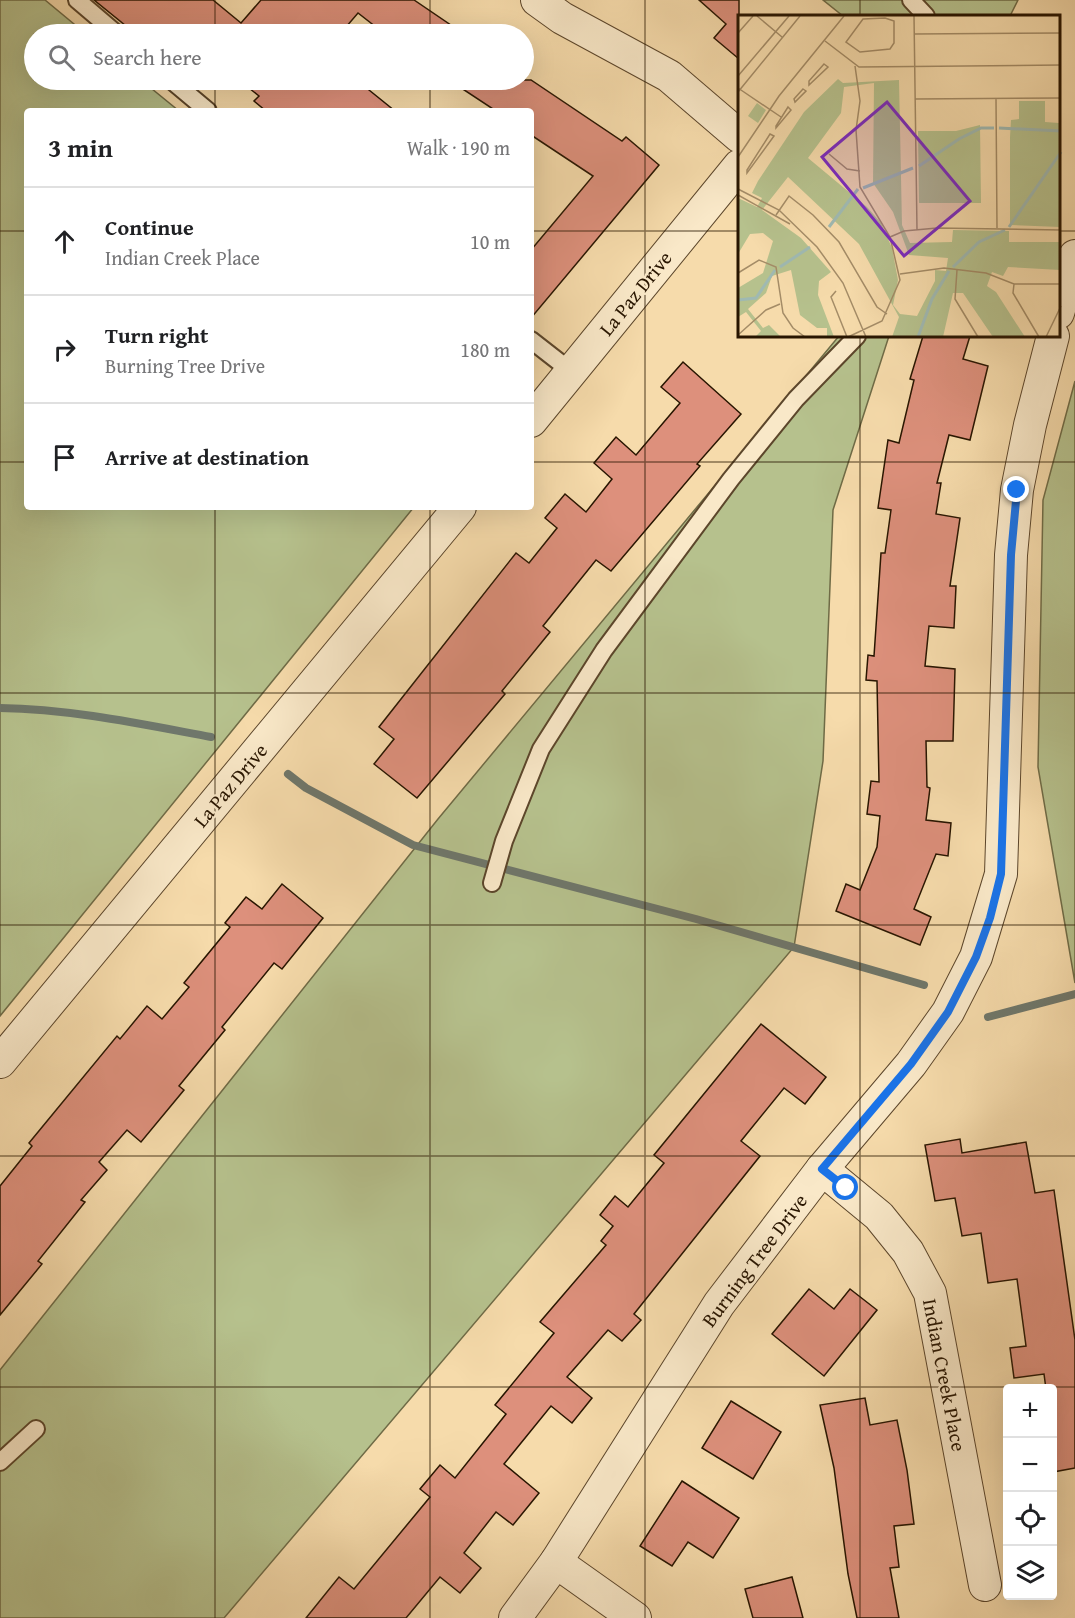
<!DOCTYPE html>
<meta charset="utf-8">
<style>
body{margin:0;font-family:"Gentium Book Plus",serif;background:#f6f6f6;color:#202124}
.controls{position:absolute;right:18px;bottom:18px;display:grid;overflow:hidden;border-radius:6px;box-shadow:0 6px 24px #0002}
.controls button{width:54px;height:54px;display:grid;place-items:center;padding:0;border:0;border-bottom:2px solid #e0e0e0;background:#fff;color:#202124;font:30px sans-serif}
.stop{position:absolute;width:18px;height:18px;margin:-14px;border:4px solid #1a73e8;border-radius:50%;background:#fff}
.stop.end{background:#1a73e8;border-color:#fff;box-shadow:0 2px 6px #0008}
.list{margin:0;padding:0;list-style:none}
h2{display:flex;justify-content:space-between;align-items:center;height:78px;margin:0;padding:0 24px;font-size:26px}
h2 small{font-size:20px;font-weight:400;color:#757577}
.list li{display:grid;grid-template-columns:39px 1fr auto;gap:18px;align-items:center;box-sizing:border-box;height:108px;padding:0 24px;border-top:2px solid #e0e0e0}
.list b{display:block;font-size:22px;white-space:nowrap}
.list p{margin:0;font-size:20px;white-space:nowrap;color:#757577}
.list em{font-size:20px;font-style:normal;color:#757577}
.icon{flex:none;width:33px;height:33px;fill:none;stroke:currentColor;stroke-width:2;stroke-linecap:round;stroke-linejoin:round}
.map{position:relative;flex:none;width:1075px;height:1618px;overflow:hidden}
.search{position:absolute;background:#fff;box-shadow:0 6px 24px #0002;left:24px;top:24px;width:510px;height:66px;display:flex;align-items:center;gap:15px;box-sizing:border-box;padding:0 21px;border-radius:33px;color:#757577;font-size:22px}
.panel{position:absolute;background:#fff;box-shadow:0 6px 24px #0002;left:24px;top:108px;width:510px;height:402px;border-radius:6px}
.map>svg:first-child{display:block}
.green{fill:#b6c18d;stroke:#6f6b46;stroke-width:1.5}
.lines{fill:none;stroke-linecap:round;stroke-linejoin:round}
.stream{stroke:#6f776b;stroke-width:8}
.building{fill:#dd907c;stroke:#281500;stroke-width:1.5}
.service-casing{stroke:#5c462b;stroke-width:20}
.minor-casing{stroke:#5c462b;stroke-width:34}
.service{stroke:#f9e8c8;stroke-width:16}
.minor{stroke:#f9e8c8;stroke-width:32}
.route{stroke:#1a73e8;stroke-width:8}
.grid{fill:none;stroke:#281500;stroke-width:1.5;stroke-opacity:0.55}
.labels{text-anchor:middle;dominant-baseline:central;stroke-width:4.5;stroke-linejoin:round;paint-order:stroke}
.street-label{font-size:20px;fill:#281500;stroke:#f9e8c8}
.inset-river{fill:none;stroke:#9fb9b2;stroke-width:3}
.inset-road{fill:none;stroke:#a48c67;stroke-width:1.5}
.view{fill:#7b2cbf;fill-opacity:0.15;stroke:#7b2cbf;stroke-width:3}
.inset-edge{fill:none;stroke:#281500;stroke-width:3}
</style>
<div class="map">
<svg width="1075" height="1618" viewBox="0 0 1075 1618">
<rect width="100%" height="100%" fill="#f6dbab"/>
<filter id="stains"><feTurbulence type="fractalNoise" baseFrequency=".00333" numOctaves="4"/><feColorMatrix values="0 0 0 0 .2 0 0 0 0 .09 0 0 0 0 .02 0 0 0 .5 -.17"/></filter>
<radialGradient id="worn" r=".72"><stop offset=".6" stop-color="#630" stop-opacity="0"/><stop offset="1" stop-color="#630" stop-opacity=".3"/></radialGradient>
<g class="green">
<path d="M0 0H45L86 34H34V80H141L179 111H27V507H414L0 1016Z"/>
<path d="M823 0H1018L1010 16H843Z"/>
<path d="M839 336H889L833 510 823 761 794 947 224 1618H0V1370L438 819Z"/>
<path d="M1075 381V983L1038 767 1043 500Z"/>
</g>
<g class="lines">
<g class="stream">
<path d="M0 708C71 709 141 724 211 737"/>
<path d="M288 774 306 788 413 845 696 919 924 985"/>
<path d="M988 1017 1075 994"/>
</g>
</g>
<g class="building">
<path d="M94 0H213L241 23 261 0H414L464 34H385L358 13 340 34H136Z"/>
<path d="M699 0H739V59L714 38 726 24Z"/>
<path d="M239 80H378L369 90 395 111H266L254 101 259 96Z"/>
<path d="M449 80H531L622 141 626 137 659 165 531 318V250L593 176 531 135V111H496Z"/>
<path d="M923 336H970L963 359 988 366 970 440 949 435 937 483H941L936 514 960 518 950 586H956L954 628 929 626 925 666 955 669 953 741H926L927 787 930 788 926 820 951 823 948 856 936 854 914 909 931 917 920 945 836 911 846 884 860 890 877 847 880 816 867 814 871 781 879 782 877 681 866 680 868 655 874 656 881 553H885L891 510 878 508 888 440 899 443 914 380 910 379Z"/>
<path d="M683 362 741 414 697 464 700 466 611 571 596 560 543 626 550 632 502 691 505 694 417 798 374 764 394 739 379 727 516 553 529 563 557 528 545 518 565 494 586 512 612 479 594 463 616 437 636 455 680 403 661 387Z"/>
<path d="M282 884 323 918 282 969 274 963 222 1027 225 1030 179 1086 184 1090 141 1142 127 1130 99 1162 107 1170 81 1200 85 1202 38 1261 42 1264 0 1315V1186L32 1146 29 1143 117 1036 120 1039 147 1006 162 1019 189 987 184 983 230 927 225 923 246 897 262 909Z"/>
<path d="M761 1024 826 1077 805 1104 784 1088 741 1141 760 1156 634 1314 641 1320 622 1341 608 1330 567 1377 592 1398 572 1423 551 1406 504 1464 539 1493 513 1525 496 1512 464 1553 481 1568 460 1593 440 1577 406 1618H306L339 1577 354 1589 430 1497 420 1489 440 1465 455 1478 506 1414 495 1405 554 1333 540 1322 606 1245 601 1241 613 1226 600 1215 615 1196 628 1207 664 1163 654 1155Z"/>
<path d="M960 1139 962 1153 1026 1142 1035 1193 1054 1190 1075 1340V1468L1053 1472V1389H1046L1044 1374 1014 1378 1010 1348 1026 1346 1017 1279 988 1283 981 1233 962 1236 955 1198 935 1201 925 1145Z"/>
<path d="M809 1289 834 1309 850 1289 877 1310 824 1376 772 1334Z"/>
<path d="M865 1398 870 1425 897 1420 907 1470 914 1524 894 1526 899 1567 890 1568 899 1618H857L848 1574 834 1468 820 1405Z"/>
<path d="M731 1401 781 1432 753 1479 702 1448Z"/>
<path d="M682 1481 739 1518 713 1558 688 1542 672 1566 640 1546Z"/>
<path d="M792 1577 803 1618H753L745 1589Z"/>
</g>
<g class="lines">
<defs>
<g id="service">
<path d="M77 0 117 34"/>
<path d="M911 0 926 16"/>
<path d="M171 80 208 111"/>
<path d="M531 340 572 372"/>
<path d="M492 883 504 841 541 749 604 650 731 479 796 399 857 336"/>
<path d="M0 1462 36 1429"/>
</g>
<g id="minor">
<path d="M537 0 562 18 669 76 739 136"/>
<path d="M1058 313 1075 256"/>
<path d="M531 421 739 166"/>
<path d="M0 1062 460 507"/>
<path d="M822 1169 879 1216 908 1252 930 1293 985 1585"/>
<path d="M556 1562 635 1618"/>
<path d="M515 1618 556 1562 719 1304 822 1169 911 1064 948 1012 976 957 1001 874 1011 555 1017 490 1030 425 1053 336"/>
</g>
</defs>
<use href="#service" class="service-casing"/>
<use href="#minor" class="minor-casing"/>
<use href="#service" class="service"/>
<use href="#minor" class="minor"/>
</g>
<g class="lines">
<path class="route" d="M846 1188 822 1169 911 1064 948 1012 976 957 990 918 1001 874 1011 555 1017 490"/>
</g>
<path class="grid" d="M215 0V34M430 0V34M645 0V1618M860 0V16M215 80V111M430 80V111M0 231H27M531 231H739M1058 231H1075M860 336V1618M0 462H27M531 462H1075M215 507V1618M430 507V1618M0 693H1075M0 925H1075M0 1156H1075M0 1387H1075"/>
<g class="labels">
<g class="street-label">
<text transform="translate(635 293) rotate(-51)">La Paz Drive</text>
<text transform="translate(230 785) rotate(-50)">La Paz Drive</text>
<text transform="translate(754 1260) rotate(-53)">Burning Tree Drive</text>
<text transform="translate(945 1375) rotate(79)">Indian Creek Place</text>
</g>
</g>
<g transform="translate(738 15)">
<rect width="322" height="322" fill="#f6dbab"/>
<path d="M100 64 105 68 161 65 164 210 172 228 214 227 215 215 271 216V227H322V255L270 252 265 261 254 257 249 271 258 277 287 322H255L225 278H215L205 322H154L161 302 121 229 50 162 24 195 63 223 93 257 81 266 80 280 96 322H89V313H79L62 300 53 255 34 261 28 278 10 294 25 313 31 310 43 322H17L23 316 8 297 0 302V273L25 258 35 226 25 218 12 219 0 239V183L19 192 24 183 14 178 20 166 66 97ZM136 68 135 168 155 197 171 240 210 243 208 256 197 255V266L179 301 162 299 155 290 160 265 154 233 143 208 129 192 70 143 103 98 106 72ZM281 86H307V107L321 108 322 212 272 210V122L273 105 281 104ZM19 88 28 95 20 108 10 101ZM242 110 243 188H181L180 116H218Z" fill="#b6c18d" fill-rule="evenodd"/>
<path class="inset-river" d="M261 113 323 116M181 151 221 124 243 113H256M125 173 175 153M91 212 120 174M271 212 323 137M42 252 72 232M215 252 241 227 267 215M0 285 18 283 37 255M180 322 194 284 211 256"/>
<path class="inset-road" d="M19 1 44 22M176 1 179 215M147 3 156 6V28L152 34 122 37 108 27 125 4ZM0 18 15 1M176 19 323 18M87 26 121 52 323 50M86 49 90 52 71 70V66ZM0 61 51 1M0 73 43 102M65 74 68 76 57 87 56 84ZM0 77 62 1M177 84 323 83M258 84 259 213M50 92 53 95 38 113V111ZM322 112V83M32 119 36 121 9 158V155ZM91 139 109 154 122 156M0 142 41 81 106 1M0 174 41 195 79 232 105 268 128 322M0 180 52 209M38 200 51 181 75 200 101 227 139 292 149 299M152 222 166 216 199 213 323 215M219 255 217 284 240 322M0 258 21 245 38 252 45 298 55 313 67 322M162 259 206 253 248 258 276 269H323M276 269 275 278 301 322M98 276 93 282 109 322M0 320 28 295 42 289M110 322 144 306 162 265 152 222 122 172 118 115 122 86 117 51M308 322 323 291"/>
<path class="view" d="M149 87 232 186 166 241 84 142Z"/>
<rect width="322" height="322" class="inset-edge"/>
</g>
<rect width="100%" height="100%" filter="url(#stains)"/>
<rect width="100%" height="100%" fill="url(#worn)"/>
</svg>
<div class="controls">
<button>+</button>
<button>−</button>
<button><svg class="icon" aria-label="locate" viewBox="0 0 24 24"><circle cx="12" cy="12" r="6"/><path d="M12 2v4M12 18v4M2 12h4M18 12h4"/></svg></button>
<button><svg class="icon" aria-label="layers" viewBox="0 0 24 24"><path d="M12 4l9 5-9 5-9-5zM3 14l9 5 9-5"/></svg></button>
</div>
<div class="stop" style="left:846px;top:1188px"></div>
<div class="stop end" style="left:1017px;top:490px"></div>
<div class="search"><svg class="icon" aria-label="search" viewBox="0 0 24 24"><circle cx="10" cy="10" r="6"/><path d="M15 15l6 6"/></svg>Search here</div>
<section class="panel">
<h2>3 min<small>Walk · 190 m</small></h2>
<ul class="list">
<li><svg class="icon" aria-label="ahead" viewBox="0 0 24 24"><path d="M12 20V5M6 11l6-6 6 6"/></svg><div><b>Continue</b><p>Indian Creek Place</p></div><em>10 m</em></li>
<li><svg class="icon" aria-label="right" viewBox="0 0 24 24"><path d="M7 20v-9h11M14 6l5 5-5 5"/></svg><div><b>Turn right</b><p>Burning Tree Drive</p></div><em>180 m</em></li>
<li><svg class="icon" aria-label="arrive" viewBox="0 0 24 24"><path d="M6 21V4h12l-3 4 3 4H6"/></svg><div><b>Arrive at destination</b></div></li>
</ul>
</section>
</div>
